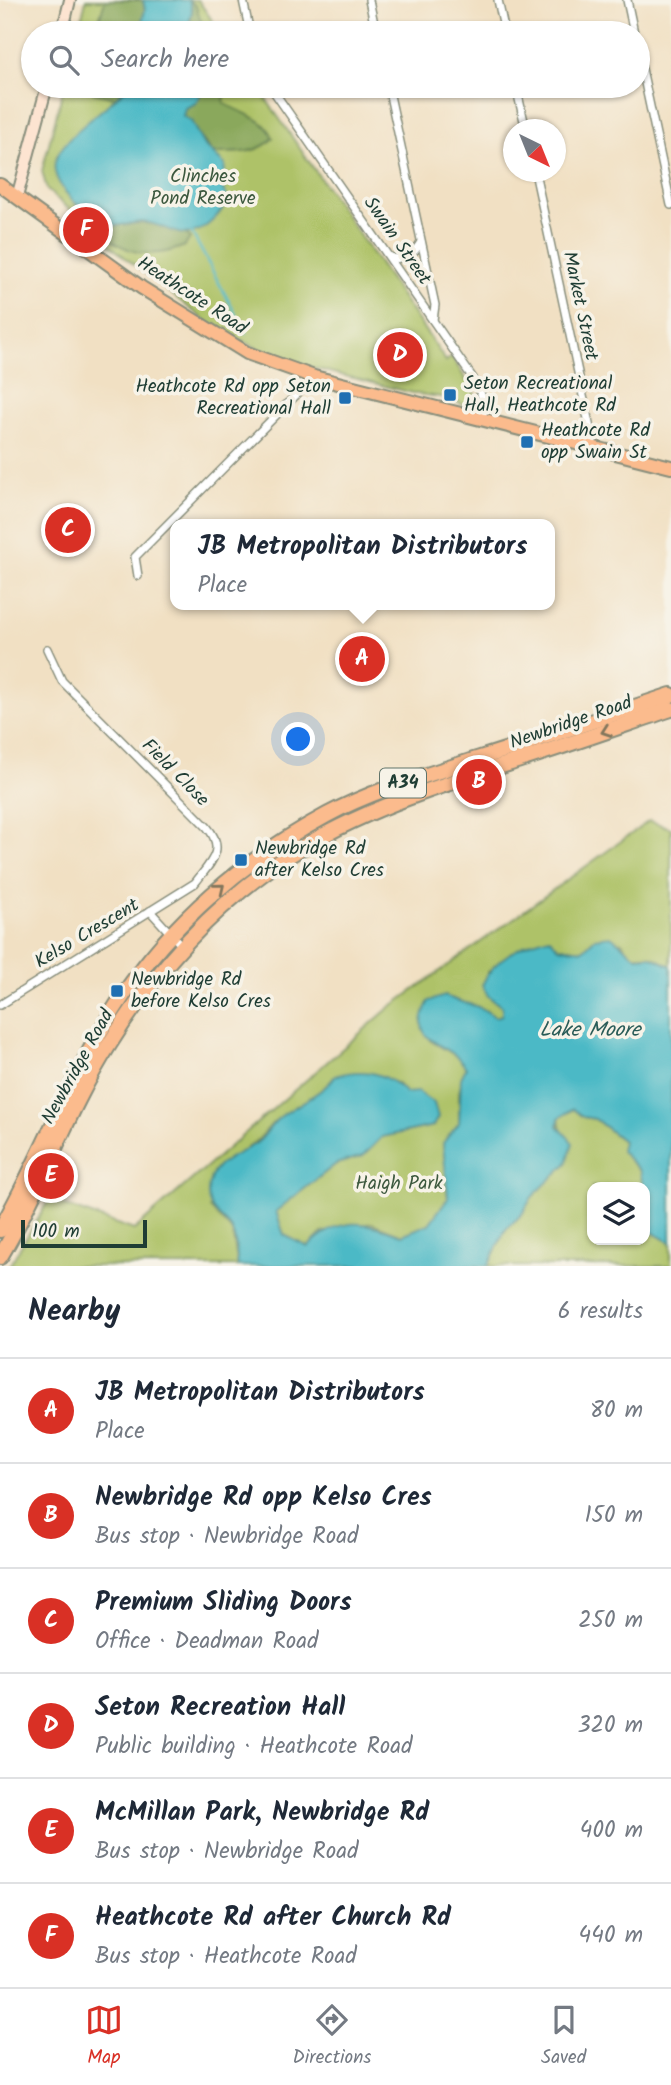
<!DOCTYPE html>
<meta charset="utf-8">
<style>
body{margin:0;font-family:Kalam,sans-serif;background:#f2f2f3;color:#1f2937}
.controls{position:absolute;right:21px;bottom:21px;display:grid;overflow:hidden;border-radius:14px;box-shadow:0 2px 5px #0004}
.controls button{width:63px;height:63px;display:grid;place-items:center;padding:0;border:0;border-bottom:2px solid #e0e1e3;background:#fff;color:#1f2937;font:35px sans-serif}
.compass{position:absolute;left:503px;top:119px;width:63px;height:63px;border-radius:50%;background:#fff;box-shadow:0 2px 5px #0004;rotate:137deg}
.scale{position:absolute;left:21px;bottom:18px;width:126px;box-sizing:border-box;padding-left:7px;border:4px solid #1f3d34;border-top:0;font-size:19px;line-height:24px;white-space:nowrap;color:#1f3d34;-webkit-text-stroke:5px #f7f3e8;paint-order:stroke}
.you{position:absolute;left:299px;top:740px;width:24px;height:24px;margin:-18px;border:5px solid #fff;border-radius:50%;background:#1a73e8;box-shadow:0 0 0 10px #1a73e833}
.badge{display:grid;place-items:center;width:46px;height:46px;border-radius:50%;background:#d93025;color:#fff;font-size:23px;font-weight:700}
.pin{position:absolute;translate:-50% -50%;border:4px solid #fff;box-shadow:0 2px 7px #0006}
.popup{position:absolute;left:170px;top:519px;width:385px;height:91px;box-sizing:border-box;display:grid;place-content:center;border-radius:14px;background:#fff;filter:drop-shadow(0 2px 5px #0005);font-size:23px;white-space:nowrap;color:#747a83}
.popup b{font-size:26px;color:#1f2937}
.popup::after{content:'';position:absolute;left:50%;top:100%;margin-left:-14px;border:14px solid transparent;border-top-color:#fff}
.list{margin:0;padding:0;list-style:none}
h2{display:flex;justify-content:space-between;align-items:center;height:91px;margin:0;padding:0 28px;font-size:30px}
h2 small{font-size:23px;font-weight:400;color:#747a83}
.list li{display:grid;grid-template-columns:46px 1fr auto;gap:21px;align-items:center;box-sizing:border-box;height:105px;padding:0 28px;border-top:2px solid #e0e1e3}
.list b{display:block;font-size:26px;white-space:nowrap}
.list p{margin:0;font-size:23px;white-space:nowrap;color:#747a83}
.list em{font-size:23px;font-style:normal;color:#747a83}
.icon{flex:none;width:38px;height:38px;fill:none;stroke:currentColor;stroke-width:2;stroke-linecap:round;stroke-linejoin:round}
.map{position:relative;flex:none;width:671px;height:1266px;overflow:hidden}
.search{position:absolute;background:#fff;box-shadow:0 2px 5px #0004;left:21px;right:21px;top:21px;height:77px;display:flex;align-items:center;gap:18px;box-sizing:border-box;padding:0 24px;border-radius:38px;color:#747a83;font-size:26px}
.sheet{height:721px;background:#fff}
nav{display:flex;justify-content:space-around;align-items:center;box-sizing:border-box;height:98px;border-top:2px solid #e0e1e3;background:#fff;font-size:19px;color:#747a83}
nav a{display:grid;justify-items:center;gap:4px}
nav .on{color:#d93025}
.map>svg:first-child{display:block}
.green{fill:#aec267;stroke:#66804e;stroke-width:2}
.forest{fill:#8aa85c;stroke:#547248;stroke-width:2}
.water{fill:#4cb9c6;stroke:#367b7d;stroke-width:2}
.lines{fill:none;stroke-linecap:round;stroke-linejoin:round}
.stream{stroke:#4cb9c6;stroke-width:2.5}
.street-casing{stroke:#888e7c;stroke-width:10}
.secondary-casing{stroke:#888e7c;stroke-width:14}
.primary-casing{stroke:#888e7c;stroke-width:16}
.highway-casing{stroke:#888e7c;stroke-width:18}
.street{stroke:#fff;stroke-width:7}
.secondary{stroke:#fde4d1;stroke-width:10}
.primary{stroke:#fbbb8d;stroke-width:12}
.highway{stroke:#fbbb8d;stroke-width:14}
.oneway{stroke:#82765c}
.poi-dot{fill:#1f6fb2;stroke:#f7f3e8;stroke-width:2.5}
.labels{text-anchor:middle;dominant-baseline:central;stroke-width:7;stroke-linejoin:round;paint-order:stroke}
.shield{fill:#f7f3e8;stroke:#60746a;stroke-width:2}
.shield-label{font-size:18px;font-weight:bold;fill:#1f3d34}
.park-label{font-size:19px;fill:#3c583e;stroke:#f7f3e8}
.street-label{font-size:19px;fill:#1f3d34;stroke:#f7f3e8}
.poi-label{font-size:19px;fill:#1f3d34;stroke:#f7f3e8;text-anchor:start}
.water-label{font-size:21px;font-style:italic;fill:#2a5c58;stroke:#f7f3e8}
</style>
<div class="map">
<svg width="671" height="1266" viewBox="0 0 671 1266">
<rect width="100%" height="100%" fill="#f7f3e8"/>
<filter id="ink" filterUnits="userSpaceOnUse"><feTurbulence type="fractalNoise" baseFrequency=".0143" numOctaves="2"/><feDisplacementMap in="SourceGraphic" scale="14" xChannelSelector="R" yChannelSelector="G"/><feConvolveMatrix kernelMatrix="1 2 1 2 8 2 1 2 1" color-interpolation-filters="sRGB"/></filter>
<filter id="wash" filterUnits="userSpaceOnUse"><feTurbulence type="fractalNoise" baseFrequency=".00686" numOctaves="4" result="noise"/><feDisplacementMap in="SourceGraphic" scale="28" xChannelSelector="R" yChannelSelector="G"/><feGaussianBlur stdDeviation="1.57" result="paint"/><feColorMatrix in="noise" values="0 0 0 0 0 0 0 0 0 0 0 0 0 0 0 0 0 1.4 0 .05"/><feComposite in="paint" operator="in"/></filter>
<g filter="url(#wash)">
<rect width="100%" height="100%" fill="#f1e0c3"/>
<g class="green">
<path d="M86 0H198L221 33H78Z"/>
<path d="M64 86H257L446 361 452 357 479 401 476 405 467 407 449 398 417 394 305 366 267 353 212 326 117 251 47 190 42 171Z"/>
<path d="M649 821 671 828V966C665 963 656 958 650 956 634 954 631 960 622 942L595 939 583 950C538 945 524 936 488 972V996L502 1007 503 1015 495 1017C476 1002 465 1005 445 996L431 1041 460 1058 466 1068 459 1092V1123L443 1143 448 1198 429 1224 402 1235 372 1223 322 1233 308 1247 284 1235 276 1211 336 1164 363 1156 382 1137 433 1126 397 1083 335 1076C324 1093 291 1107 274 1122 264 1131 260 1142 247 1147L210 1208 232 1231 238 1266H9L49 1200 134 1230 389 1008Z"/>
<path d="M573 1109 583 1117 595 1119 623 1141 630 1161 640 1171 644 1187H592V1240H645V1228L671 1243V1266H488L505 1230 522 1214 532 1197 567 1163 559 1118Z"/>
</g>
<g class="forest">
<path d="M105 0H143L145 10 139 33H95Z"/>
<path d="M189 0 196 6 205 33H187L192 11Z"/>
<path d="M91 86H128L115 98 93 93Z"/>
<path d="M198 86H226L224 103C241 114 266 117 273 138 258 155 234 153 213 153L183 116 185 108 196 103 201 93Z"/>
<path d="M96 218C109 232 128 222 144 223 156 223 165 227 176 232 183 234 185 231 190 238L185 246C148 261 126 253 95 229Z"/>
</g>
<g class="water">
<path d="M143 0H189L192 11 187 33H139L145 10Z"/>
<path d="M128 86H198L201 93 196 103 185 108 183 116 191 121 203 144 225 165 223 189 228 199C220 216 200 238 179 233 166 230 157 223 143 222 129 222 113 230 100 222 83 212 47 182 56 159 66 133 109 108 128 86Z"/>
<path d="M611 936 637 957 650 956 671 966V1243L645 1228V1204L650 1194 643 1185 640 1171 621 1151 623 1141 595 1119 583 1117 573 1109 559 1118 558 1126 573 1143 567 1163 532 1197 522 1214 505 1230 488 1266H238C236 1256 237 1238 231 1229 222 1216 209 1213 208 1195 207 1163 232 1158 255 1144 264 1139 270 1125 280 1117 296 1104 324 1093 335 1076 361 1068 386 1072 406 1093L418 1092 434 1103 438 1117 433 1126 382 1137 363 1156 336 1164 276 1211 284 1235 308 1247C339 1216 364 1220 402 1235L429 1224 448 1198 443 1143 459 1123 461 1078 466 1068C449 1038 405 1047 429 1001L445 996C465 1005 476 1002 495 1017L502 1015V1007L488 996 482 985C494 957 521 945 549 937L559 947 583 950 595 938Z"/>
</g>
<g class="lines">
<path class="stream" d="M192 233 246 333"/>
</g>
</g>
<g filter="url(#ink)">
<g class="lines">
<defs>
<g id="street">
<path d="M243 0 250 33"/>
<path d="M369 0 376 33"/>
<path d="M498 0 505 33"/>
<path d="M627 0 634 33"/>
<path d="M638 50 671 205"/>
<path d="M270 86 477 384 485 405 482 419"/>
<path d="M388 86 435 305 433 320"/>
<path d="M516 86 526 130"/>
<path d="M535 172 594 447"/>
<path d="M390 257C403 262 415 253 421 242"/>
<path d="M138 576 135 557 314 377"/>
<path d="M150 911 182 946"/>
<path d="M0 1005 195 883C210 863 227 850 207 827L62 681 47 649"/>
</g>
<g id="secondary">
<path d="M62 33 70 0"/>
<path d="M17 197 47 86"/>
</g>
<path id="primary" d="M0 185 142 288 247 353 314 377 671 467"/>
<g id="highway">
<path d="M0 1230C43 1155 72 1072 120 1000 171 922 245 859 327 815 375 789 428 775 480 758 544 738 607 716 671 695"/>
<path d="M0 1257C41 1189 66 1112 109 1045 156 969 215 903 290 855 360 810 442 785 520 760 571 744 621 726 671 709"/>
</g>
</defs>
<use href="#street" class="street-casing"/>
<use href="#secondary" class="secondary-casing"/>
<use href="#primary" class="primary-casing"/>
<use href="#highway" class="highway-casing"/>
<use href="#street" class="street"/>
<use href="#secondary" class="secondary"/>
<use href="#primary" class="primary"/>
<use href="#highway" class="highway"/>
</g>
<defs><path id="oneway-chevron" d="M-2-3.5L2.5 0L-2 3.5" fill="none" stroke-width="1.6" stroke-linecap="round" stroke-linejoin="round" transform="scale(1.75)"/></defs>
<g class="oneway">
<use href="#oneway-chevron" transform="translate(606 731) rotate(161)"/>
<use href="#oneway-chevron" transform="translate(220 888) rotate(-39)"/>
</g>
</g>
<g class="poi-dot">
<rect x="443" y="388" width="14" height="14" rx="3.5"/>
<rect x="338" y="391" width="14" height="14" rx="3.5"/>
<rect x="520" y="435" width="14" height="14" rx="3.5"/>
<rect x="234" y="853" width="14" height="14" rx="3.5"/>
<rect x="110" y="984" width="14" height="14" rx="3.5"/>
</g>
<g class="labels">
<rect class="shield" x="380" y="768.5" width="46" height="29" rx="5"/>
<g class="shield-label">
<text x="403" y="783">A34</text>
</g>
<g class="park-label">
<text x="203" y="177">Clinches<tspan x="203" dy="22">Pond Reserve</tspan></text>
<text x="399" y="1184">Haigh Park</text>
</g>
<g class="street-label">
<text transform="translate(397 241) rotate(55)">Swain Street</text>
<text transform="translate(192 296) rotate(33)">Heathcote Road</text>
<text transform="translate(580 306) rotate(78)">Market Street</text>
<text transform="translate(571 723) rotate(-19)">Newbridge Road</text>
<text transform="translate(175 773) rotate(45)">Field Close</text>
<text transform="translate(87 934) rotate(-31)">Kelso Crescent</text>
<text transform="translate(78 1067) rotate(-61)">Newbridge Road</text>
</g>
<g class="poi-label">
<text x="464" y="384">Seton Recreational<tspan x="464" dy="22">Hall, Heathcote Rd</tspan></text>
<text x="331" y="387" text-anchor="end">Heathcote Rd opp Seton<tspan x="331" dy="22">Recreational Hall</tspan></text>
<text x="541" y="431">Heathcote Rd<tspan x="541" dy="22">opp Swain St</tspan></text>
<text x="255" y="849">Newbridge Rd<tspan x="255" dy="22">after Kelso Cres</tspan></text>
<text x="131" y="980">Newbridge Rd<tspan x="131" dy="22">before Kelso Cres</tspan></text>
</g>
<g class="water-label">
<text x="590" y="1030">Lake Moore</text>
</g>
</g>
</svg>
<div class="controls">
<button><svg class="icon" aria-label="layers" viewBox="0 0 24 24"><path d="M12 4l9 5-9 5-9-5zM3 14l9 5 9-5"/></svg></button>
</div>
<svg class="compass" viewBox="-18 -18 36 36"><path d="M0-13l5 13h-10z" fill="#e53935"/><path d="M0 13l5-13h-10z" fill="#747a83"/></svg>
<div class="scale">100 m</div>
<div class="you"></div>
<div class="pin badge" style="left:362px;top:659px">A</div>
<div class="popup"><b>JB Metropolitan Distributors</b>Place</div>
<div class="pin badge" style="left:479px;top:782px">B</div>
<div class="pin badge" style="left:68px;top:530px">C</div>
<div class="pin badge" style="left:400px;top:355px">D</div>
<div class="pin badge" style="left:51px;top:1176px">E</div>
<div class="pin badge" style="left:86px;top:230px">F</div>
<div class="search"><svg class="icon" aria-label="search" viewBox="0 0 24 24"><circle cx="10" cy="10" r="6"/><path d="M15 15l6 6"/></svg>Search here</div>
</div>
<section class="sheet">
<h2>Nearby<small>6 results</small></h2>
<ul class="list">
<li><span class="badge">A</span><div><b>JB Metropolitan Distributors</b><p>Place</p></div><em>80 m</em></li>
<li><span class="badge">B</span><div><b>Newbridge Rd opp Kelso Cres</b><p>Bus stop · Newbridge Road</p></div><em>150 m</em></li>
<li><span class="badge">C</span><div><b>Premium Sliding Doors</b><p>Office · Deadman Road</p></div><em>250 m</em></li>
<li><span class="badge">D</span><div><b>Seton Recreation Hall</b><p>Public building · Heathcote Road</p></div><em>320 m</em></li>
<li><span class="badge">E</span><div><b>McMillan Park, Newbridge Rd</b><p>Bus stop · Newbridge Road</p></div><em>400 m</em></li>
<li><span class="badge">F</span><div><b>Heathcote Rd after Church Rd</b><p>Bus stop · Heathcote Road</p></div><em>440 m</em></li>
</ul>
</section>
<nav>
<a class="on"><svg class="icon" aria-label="map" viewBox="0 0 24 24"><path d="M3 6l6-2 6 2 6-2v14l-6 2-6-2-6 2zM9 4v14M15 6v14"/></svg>Map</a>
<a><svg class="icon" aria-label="directions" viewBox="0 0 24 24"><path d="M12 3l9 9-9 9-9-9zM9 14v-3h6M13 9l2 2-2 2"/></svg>Directions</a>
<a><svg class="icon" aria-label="saved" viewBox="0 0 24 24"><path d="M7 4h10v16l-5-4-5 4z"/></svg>Saved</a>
</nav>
